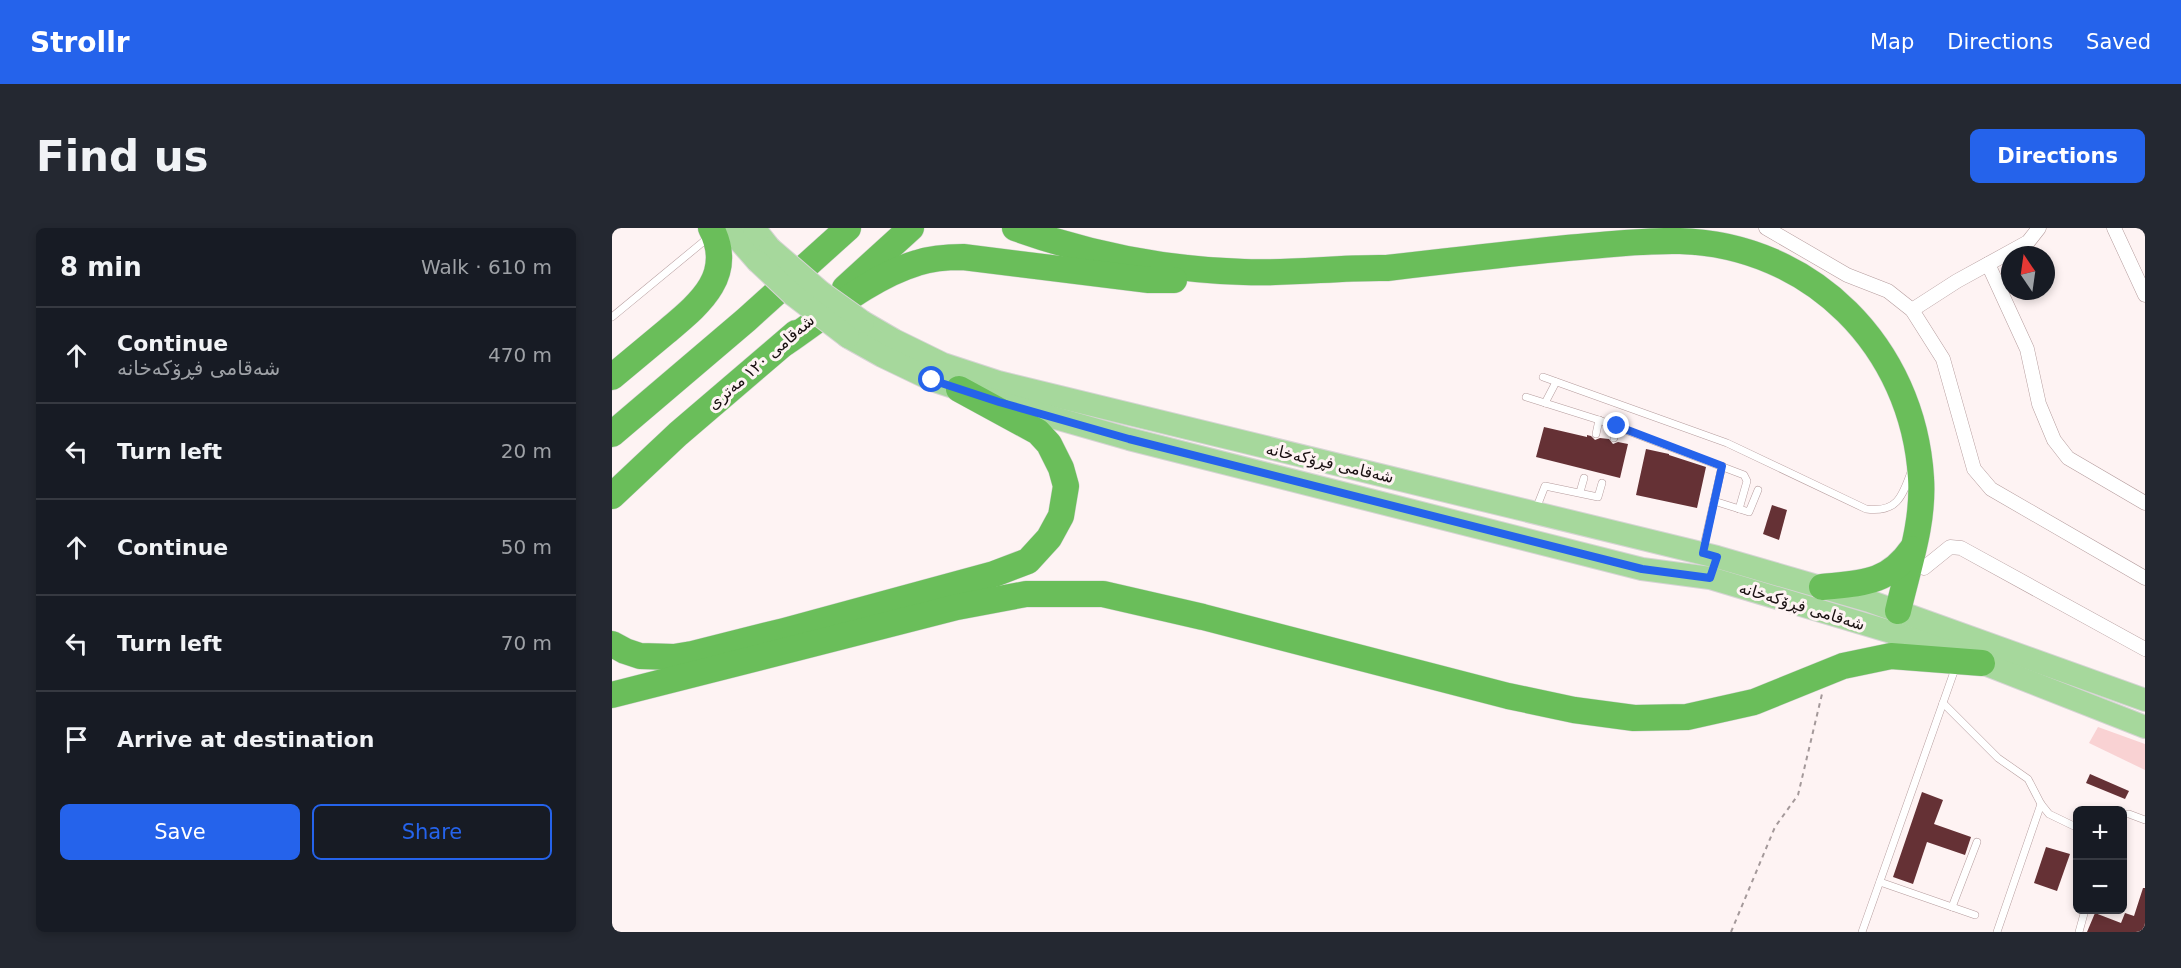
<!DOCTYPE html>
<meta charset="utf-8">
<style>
body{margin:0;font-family:"DejaVu Sans","Noto Naskh Arabic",sans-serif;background:#242831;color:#f1f3f6}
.controls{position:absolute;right:18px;bottom:18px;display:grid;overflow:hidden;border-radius:9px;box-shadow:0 3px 9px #0003}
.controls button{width:54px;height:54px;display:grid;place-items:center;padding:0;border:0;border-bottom:2px solid #363941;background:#171b24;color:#f1f3f6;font:30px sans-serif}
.compass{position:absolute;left:1389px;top:18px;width:54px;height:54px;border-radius:50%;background:#171b24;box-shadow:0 3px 9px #0003;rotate:347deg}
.stop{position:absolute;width:18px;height:18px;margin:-14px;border:4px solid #2563eb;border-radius:50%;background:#fff}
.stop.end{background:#2563eb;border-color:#fff;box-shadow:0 2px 6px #0008}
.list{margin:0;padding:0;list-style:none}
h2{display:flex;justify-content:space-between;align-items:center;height:78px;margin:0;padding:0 24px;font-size:26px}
h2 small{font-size:20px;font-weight:400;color:#9ea1a6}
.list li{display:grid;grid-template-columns:39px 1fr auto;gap:18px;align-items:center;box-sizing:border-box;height:96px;padding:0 24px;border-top:2px solid #363941}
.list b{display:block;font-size:22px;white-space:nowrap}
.list p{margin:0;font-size:20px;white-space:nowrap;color:#9ea1a6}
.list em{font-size:20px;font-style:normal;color:#9ea1a6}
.actions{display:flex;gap:12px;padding:18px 24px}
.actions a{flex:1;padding:14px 0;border:2px solid #2563eb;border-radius:9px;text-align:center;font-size:21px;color:#2563eb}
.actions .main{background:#2563eb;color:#fff}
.icon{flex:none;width:33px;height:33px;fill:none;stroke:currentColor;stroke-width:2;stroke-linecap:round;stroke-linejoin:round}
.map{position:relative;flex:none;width:1533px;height:704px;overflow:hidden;border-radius:9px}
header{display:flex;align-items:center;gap:36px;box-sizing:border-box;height:84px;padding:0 30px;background:#2563eb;color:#fff}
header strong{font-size:28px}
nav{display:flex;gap:33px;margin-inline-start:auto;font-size:21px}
.intro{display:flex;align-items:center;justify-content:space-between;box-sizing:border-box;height:144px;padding:0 36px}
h1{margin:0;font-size:42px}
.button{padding:15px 27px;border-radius:9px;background:#2563eb;color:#fff;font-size:21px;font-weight:700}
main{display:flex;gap:36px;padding:0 36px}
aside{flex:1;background:#171b24;border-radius:9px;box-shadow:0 3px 9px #0003}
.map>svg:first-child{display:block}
.green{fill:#f9d2d3}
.building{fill:#653135}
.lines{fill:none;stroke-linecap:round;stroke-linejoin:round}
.lane-casing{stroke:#b59c9d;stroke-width:8}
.street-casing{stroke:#b59c9d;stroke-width:15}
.primary-casing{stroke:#d6d4d4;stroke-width:24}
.highway-casing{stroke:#d6d4d4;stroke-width:27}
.path{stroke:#a4999a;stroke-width:2;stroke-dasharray:4.5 4.5;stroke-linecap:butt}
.lane{stroke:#fff;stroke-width:7}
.street{stroke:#fff;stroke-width:14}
.primary{stroke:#a6d89c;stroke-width:22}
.highway{stroke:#6abe5a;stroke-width:26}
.primary-bridge-casing{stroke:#d6d4d4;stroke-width:24;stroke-linecap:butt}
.primary-bridge{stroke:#a6d89c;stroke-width:22}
.route{stroke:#2563eb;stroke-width:8}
.labels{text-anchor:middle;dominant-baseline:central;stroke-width:6;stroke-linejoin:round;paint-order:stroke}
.street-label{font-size:16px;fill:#191011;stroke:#fef3f3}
</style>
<header>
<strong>Strollr</strong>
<nav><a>Map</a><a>Directions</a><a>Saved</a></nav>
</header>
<div class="intro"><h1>Find us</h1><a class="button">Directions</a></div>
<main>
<aside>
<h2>8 min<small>Walk · 610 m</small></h2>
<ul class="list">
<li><svg class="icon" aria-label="ahead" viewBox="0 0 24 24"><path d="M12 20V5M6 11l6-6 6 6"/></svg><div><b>Continue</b><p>شەقامی فڕۆکەخانە</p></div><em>470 m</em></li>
<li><svg class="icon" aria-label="left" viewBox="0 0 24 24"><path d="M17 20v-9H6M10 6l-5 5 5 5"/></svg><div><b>Turn left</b></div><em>20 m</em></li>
<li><svg class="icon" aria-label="ahead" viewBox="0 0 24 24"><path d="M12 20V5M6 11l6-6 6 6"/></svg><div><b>Continue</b></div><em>50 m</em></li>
<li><svg class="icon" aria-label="left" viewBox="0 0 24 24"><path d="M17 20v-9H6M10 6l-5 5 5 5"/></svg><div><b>Turn left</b></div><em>70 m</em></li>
<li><svg class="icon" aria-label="arrive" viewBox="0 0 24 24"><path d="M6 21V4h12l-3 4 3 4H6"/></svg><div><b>Arrive at destination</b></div></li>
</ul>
<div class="actions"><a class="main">Save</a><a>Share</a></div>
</aside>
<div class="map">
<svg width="1533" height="704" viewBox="0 0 1533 704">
<rect width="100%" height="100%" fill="#fef3f3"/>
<path class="green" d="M1486 499 1533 516V542L1477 515Z"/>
<g class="building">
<path d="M932 199 975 209V207L979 208 983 212 988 210 997 211 1001 216 1006 214 1016 216 1008 250 924 229Z"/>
<path d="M1034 221 1057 226V227L1094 239 1085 280 1024 267Z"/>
<path d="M1160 277 1175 282 1167 312 1151 306Z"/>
<path d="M1478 546 1517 563 1513 571 1474 555Z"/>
<path d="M1310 564 1331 572 1322 596 1359 609 1353 627 1315 614 1301 656 1281 649Z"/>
<path d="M1434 619 1458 626 1445 663 1422 655Z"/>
<path d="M1531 660H1533V704H1475L1483 685 1509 695 1513 685 1522 688Z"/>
</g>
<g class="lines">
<defs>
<g id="lane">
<path d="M0 89 97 9"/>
<path d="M931 149 1115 215 1254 281C1284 285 1290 270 1299 244"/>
<path d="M914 169 987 192 1132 247 1135 253 1127 281"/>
<path d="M933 175 944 154"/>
<path d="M984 206 987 192"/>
<path d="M1002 210 1005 198"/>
<path d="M968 264 972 250"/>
<path d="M1102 273 1137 284 1146 262"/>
<path d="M924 281 933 258 986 269 990 255"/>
<path d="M1091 322 1110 238"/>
<path d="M1331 475 1386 530 1416 551 1429 576 1437 586 1466 600"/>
<path d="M1510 586H1517L1533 592"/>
<path d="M1268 654 1363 687"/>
<path d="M1340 679 1365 614"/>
<path d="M1250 704 1344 438"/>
<path d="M1385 704 1429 576"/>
<path d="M1467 704 1473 682"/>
</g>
<g id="street">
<path d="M1154 0 1235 47 1276 63 1300 82 1331 131 1362 241 1379 261 1533 350"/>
<path d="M1502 0 1533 67"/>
<path d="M1376 36 1415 121 1427 176 1442 212 1456 230 1533 275"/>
<path d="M1300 82 1345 53 1416 14 1427 0"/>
<path d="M1312 340 1338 319 1349 320 1533 421"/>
</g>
<g id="primary">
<path d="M116 0 145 33"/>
<path d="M142 0 158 20"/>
<path d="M251 94 282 112 331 136 386 154 1105 329 1257 373 1533 472"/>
<path d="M236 109 270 128 320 152 387 174 517 211 1030 341 1098 350 1279 404 1370 435 1533 499"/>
</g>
<g id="highway">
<path d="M403 0C476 26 555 42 632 44 680 46 727 39 775 40 835 33 895 26 955 20 993 17 1030 12 1068 13 1200 17 1301 119 1309 250 1312 296 1296 339 1286 383"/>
<path d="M233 60 299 0"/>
<path d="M173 115C213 88 258 49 305 35 320 30 336 29 351 29L537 52H562"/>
<path d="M0 149C18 134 36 119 54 104 86 77 124 48 99 0"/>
<path d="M0 206 134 92 236 0"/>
<path d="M0 268 66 206 184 105"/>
<path d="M1210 359C1249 355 1276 356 1300 321"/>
<path d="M0 416 13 423 28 428 62 429 80 426 172 403 382 346 416 333 437 310 449 288 454 258 449 240 437 216 426 204 347 161"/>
<path d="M0 467 345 379 414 366H491L591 389 896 468 962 482 1022 490 1075 489 1142 474 1231 438 1279 428 1370 435"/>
</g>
</defs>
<use href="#lane" class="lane-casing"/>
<use href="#street" class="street-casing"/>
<use href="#primary" class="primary-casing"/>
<use href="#highway" class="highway-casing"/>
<path class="path" d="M1119 704 1163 599 1186 567 1210 466"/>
<use href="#lane" class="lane"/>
<use href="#street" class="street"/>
<use href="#primary" class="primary"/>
<use href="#highway" class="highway"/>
<defs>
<g id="primary-bridge">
<path d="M158 20 209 64 251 94"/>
<path d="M145 33 181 67 236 109"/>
</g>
</defs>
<use href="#primary-bridge" class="primary-bridge-casing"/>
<use href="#primary-bridge" class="primary-bridge"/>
</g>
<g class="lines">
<path class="route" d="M320 152 387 174 517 211 1030 341 1098 350 1105 329 1091 325 1110 238 1005 198"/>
</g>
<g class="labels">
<g class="street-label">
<text transform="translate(149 134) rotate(-41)">شەقامی ١٢٠ مەتری</text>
<text transform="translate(718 235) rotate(13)">شەقامی فڕۆکەخانە</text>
<text transform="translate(1190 378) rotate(17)">شەقامی فڕۆکەخانە</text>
</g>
</g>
</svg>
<div class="controls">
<button>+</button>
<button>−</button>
</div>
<svg class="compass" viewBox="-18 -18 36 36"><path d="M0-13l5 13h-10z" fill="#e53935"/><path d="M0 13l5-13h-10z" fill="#9ea1a6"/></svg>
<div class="stop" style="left:320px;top:152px"></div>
<div class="stop end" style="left:1005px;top:198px"></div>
</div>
</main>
